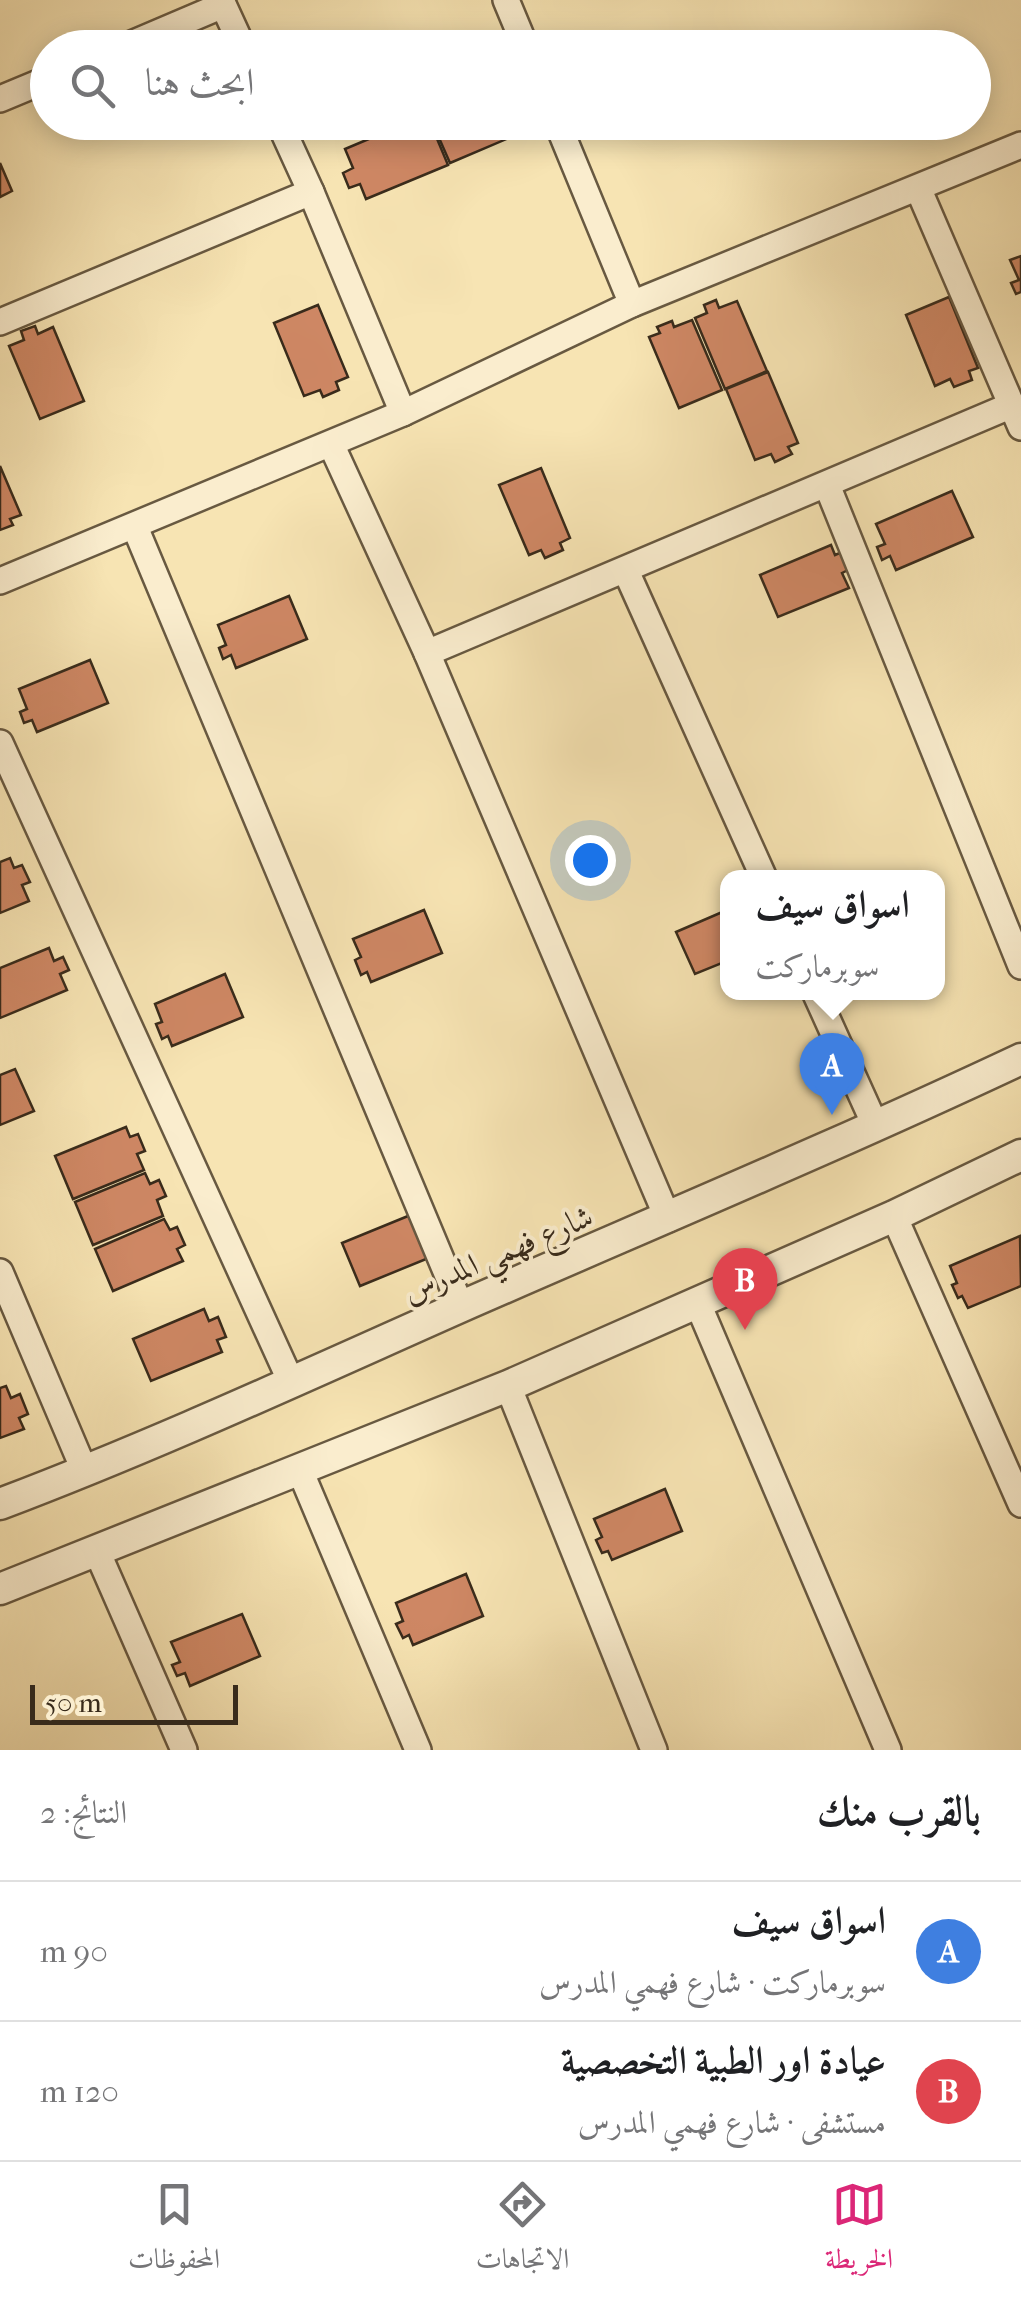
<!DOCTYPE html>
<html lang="ar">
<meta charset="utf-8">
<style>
body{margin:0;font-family:"IM FELL French Canon",Amiri,serif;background:#f6f6f6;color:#202124;direction:rtl}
.scale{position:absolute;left:30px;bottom:25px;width:208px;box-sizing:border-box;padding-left:10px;border:5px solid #392b1b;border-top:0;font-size:28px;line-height:35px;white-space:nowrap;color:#392b1b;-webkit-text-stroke:8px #faedce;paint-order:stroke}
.you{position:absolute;left:590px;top:860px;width:35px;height:35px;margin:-25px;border:8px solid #fff;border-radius:50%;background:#1a73e8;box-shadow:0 0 0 15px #1a73e833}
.badge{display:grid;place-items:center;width:65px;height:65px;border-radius:50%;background:#db2777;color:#fff;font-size:32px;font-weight:700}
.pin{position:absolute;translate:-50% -82px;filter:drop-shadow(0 2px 5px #0008)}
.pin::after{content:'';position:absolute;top:52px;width:35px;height:30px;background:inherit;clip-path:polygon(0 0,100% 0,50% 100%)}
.popup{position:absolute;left:720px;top:870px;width:225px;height:130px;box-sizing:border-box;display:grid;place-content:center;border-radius:20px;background:#fff;filter:drop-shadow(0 2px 8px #0005);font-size:32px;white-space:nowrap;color:#757577}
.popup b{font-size:38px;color:#202124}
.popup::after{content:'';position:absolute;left:50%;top:100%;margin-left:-20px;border:20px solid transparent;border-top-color:#fff}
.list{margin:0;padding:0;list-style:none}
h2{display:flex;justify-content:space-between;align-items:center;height:130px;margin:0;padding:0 40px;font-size:42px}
h2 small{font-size:32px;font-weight:400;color:#757577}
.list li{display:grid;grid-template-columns:65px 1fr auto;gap:30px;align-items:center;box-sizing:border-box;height:140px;padding:0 40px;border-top:2px solid #e0e0e0}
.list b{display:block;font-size:38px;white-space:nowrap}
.list p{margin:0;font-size:32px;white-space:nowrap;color:#757577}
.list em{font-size:32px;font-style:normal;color:#757577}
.icon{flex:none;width:55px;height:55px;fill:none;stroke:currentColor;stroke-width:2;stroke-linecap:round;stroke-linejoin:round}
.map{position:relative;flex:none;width:1021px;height:1750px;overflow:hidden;direction:ltr}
.search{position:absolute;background:#fff;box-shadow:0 5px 25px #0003;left:30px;right:30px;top:30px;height:110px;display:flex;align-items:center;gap:25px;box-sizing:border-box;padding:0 35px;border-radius:55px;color:#757577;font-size:38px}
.sheet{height:410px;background:#fff}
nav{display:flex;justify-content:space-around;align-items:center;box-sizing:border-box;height:140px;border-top:2px solid #e0e0e0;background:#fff;font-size:28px;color:#757577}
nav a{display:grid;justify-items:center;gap:5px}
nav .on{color:#db2777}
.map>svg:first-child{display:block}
.building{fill:#ce8764;stroke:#392b1b;stroke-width:2.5}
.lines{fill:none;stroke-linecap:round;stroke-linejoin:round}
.minor-casing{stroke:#685941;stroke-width:30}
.tertiary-casing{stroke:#685941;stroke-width:35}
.minor{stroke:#faedce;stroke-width:25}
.tertiary{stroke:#faedce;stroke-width:30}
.labels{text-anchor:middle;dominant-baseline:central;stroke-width:8;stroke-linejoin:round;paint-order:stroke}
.street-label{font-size:32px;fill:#392b1b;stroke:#faedce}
</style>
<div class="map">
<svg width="1021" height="1750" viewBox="0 0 1021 1750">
<rect width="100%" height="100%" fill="#f7e4b3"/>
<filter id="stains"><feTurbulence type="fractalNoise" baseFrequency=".002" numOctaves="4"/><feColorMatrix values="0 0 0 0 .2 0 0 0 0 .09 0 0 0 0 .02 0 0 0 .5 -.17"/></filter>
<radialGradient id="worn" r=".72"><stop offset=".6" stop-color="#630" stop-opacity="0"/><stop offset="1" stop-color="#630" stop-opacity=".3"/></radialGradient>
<g class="building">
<path d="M409 122H430L448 165 366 199 360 184 349 188 343 173 353 168 345 149Z"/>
<path d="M432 122H527L530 129 450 163Z"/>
<path d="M0 163 12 191 0 197Z"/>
<path d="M1021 256V292L1016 294 1011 283 1019 280 1010 260Z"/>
<path d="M949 297 978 368 969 371 972 380 954 387 950 379 935 386 906 315Z"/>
<path d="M716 300 719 308 737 301 767 371 725 389 695 318 707 313 704 305Z"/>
<path d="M318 305 348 377 336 382 339 390 323 397 320 390 304 396 274 323Z"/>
<path d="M692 320 722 390 679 408 649 337 660 333 657 327 672 321 674 327Z"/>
<path d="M35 326 38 334 53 327 84 401 40 419 9 346 24 340 21 331Z"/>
<path d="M768 372 798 443 788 447 792 454 775 462 771 454 755 460 726 389Z"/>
<path d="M0 466 21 515 10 519 13 525 0 530Z"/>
<path d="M541 468 570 538 560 543 563 550 545 558 541 550 529 555 499 485Z"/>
<path d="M952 491 973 537 896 570 890 556 882 560 877 547 885 544 876 524Z"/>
<path d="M831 545 835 555 842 552 850 569 842 573 849 588 778 617 760 575Z"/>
<path d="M289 596 307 639 236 668 231 655 223 659 219 648 226 645 218 625Z"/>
<path d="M90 660 108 703 37 732 32 720 24 723 20 712 27 709 19 689Z"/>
<path d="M10 858 14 868 22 865 30 882 22 885 29 901 0 913V862Z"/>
<path d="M424 910 442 953 371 982 367 972 361 975 355 960 361 957 353 939Z"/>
<path d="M727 910V961L695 974 676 932Z"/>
<path d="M49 948 54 961 63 957 69 970 60 974 67 990 0 1018V968Z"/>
<path d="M225 974 243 1017 172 1046 168 1036 162 1039 156 1024 162 1022 155 1004Z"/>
<path d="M15 1069 34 1111 0 1125V1075Z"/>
<path d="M126 1127 130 1137 138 1134 145 1151 137 1154 144 1170 73 1199 55 1156Z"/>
<path d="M145 1173 150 1184 159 1180 166 1196 157 1200 163 1216 93 1245 75 1202Z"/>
<path d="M413 1214 431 1257 360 1286 342 1243Z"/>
<path d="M164 1219 170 1230 177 1227 185 1245 177 1249 183 1261 113 1291 95 1249Z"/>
<path d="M1020 1236 1021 1286 968 1308 962 1296 958 1298 952 1285 957 1283 950 1266Z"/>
<path d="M204 1309 209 1321 218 1317 226 1337 217 1340 222 1352 151 1381 133 1339Z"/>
<path d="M6 1386 11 1398 20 1394 28 1414 19 1418 24 1429 0 1438V1388Z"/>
<path d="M665 1489 682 1531 612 1560 608 1551 602 1553 596 1540 602 1537 594 1519Z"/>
<path d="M466 1574 483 1616 413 1645 409 1635 403 1638 396 1624 403 1621 396 1603Z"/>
<path d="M242 1614 260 1656 190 1686 185 1673 177 1676 172 1665 180 1662 171 1642Z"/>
</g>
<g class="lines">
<defs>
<g id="minor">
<path d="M221 0 243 48"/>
<path d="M506 0 526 48"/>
<path d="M122 48 223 5"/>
<path d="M0 99 48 79"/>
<path d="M279 122 311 192 403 413"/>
<path d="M557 122 632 304"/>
<path d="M918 188 1021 427"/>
<path d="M0 322 311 192"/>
<path d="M331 444 427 653 668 1219"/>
<path d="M827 485 1021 966"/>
<path d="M135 527 461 1307"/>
<path d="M626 571 764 878"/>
<path d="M0 581 403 413 632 304 1021 145"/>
<path d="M427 653 1012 405"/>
<path d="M0 743 292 1384"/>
<path d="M815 992 876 1127"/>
<path d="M894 1216 1021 1504"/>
<path d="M0 1272 85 1472"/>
<path d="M698 1304 888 1750"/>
<path d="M508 1386 654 1750"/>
<path d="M299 1468 418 1750"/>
<path d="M96 1549 184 1750"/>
</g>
<g id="tertiary">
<path d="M0 1504C156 1445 307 1375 460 1307 647 1225 836 1146 1021 1059"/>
<path d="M0 1589 508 1386 894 1216 1021 1155"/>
</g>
</defs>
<use href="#minor" class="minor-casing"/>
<use href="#tertiary" class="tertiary-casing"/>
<use href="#minor" class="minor"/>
<use href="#tertiary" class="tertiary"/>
</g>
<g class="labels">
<g class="street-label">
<text transform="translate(498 1254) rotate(-23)">شارع فهمي المدرس</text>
</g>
</g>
<rect width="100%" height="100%" filter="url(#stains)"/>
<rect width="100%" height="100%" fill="url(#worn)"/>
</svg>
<div class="scale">50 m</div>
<div class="you"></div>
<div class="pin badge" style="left:832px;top:1115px;background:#3f7fe0">A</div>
<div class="popup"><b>اسواق سيف</b>سوبرماركت</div>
<div class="pin badge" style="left:745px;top:1330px;background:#e0444e">B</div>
<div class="search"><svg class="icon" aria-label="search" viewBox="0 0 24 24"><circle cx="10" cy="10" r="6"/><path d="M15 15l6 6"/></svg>ابحث هنا</div>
</div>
<section class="sheet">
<h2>بالقرب منك<small>النتائج: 2</small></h2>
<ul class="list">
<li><span class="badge" style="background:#3f7fe0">A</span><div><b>اسواق سيف</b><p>سوبرماركت · شارع فهمي المدرس</p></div><em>90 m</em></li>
<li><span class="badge" style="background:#e0444e">B</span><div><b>عيادة اور الطبية التخصصية</b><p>مستشفى · شارع فهمي المدرس</p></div><em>120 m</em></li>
</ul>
</section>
<nav>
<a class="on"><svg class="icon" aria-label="map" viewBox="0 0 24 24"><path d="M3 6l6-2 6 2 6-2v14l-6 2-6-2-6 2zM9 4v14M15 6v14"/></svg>الخريطة</a>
<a><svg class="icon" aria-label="directions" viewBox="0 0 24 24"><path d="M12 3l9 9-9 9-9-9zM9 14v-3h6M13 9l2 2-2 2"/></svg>الاتجاهات</a>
<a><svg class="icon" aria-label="saved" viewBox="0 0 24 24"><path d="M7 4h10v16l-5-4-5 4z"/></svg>المحفوظات</a>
</nav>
